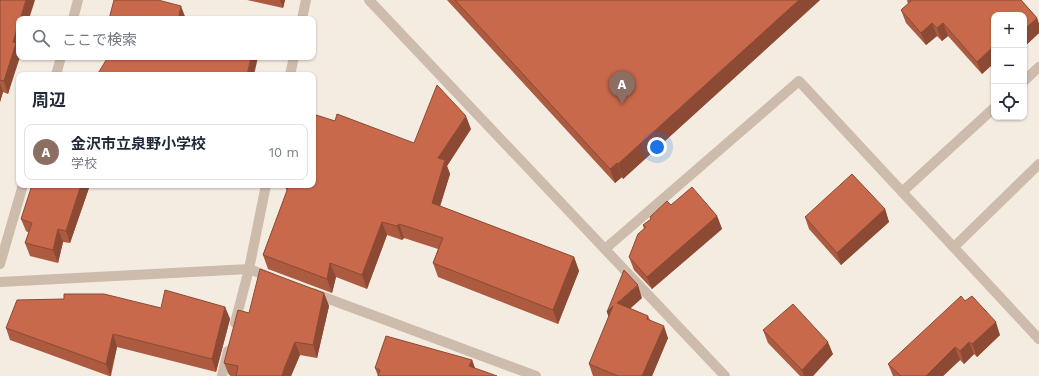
<!DOCTYPE html>
<html lang="ja">
<meta charset="utf-8">
<style>
body{margin:0;font-family:"Work Sans","Noto Sans JP",sans-serif;background:#f6f6f7;color:#1f2937}
.controls{position:absolute;right:12px;top:12px;display:grid;overflow:hidden;border-radius:8px;box-shadow:0 1px 3px #0004}
.controls button{width:36px;height:36px;display:grid;place-items:center;padding:0;border:0;border-bottom:1px solid #e0e1e3;background:#fff;color:#1f2937;font:20px sans-serif}
.you{position:absolute;left:657px;top:147px;width:14px;height:14px;margin:-10px;border:3px solid #fff;border-radius:50%;background:#1a73e8;box-shadow:0 0 0 6px #1a73e833}
.badge{display:grid;place-items:center;width:26px;height:26px;border-radius:50%;background:#2563eb;color:#fff;font-size:13px;font-weight:700}
.pin{position:absolute;translate:-50% -33px;filter:drop-shadow(0 1px 2px #0008)}
.pin::after{content:'';position:absolute;top:21px;width:14px;height:12px;background:inherit;clip-path:polygon(0 0,100% 0,50% 100%)}
.list{margin:0;padding:0;list-style:none}
h2{display:flex;justify-content:space-between;align-items:center;height:52px;margin:0;padding:0 16px;font-size:17px}
h2 small{font-size:13px;font-weight:400;color:#747a83}
.list li{display:grid;grid-template-columns:26px 1fr auto;gap:12px;align-items:center;box-sizing:border-box;height:56px;margin:0 8px 8px;padding:0 8px;border:1px solid #e0e1e3;border-radius:8px}
.list b{display:block;font-size:15px;white-space:nowrap}
.list p{margin:0;font-size:13px;white-space:nowrap;color:#747a83}
.list em{font-size:13px;font-style:normal;color:#747a83}
.icon{flex:none;width:22px;height:22px;fill:none;stroke:currentColor;stroke-width:2;stroke-linecap:round;stroke-linejoin:round}
.map{position:relative;flex:none;width:1039px;height:376px;overflow:hidden}
.search{position:absolute;background:#fff;box-shadow:0 1px 3px #0004;left:16px;top:16px;width:300px;height:44px;display:flex;align-items:center;gap:10px;box-sizing:border-box;padding:0 14px;border-radius:8px;color:#747a83;font-size:15px}
.panel{position:absolute;background:#fff;box-shadow:0 1px 3px #0004;left:16px;top:72px;width:300px;height:116px;border-radius:8px}
.map>svg:first-child{display:block}
.lines{fill:none;stroke-linecap:round;stroke-linejoin:round}
.minor{stroke:#cdbbac;stroke-width:10}
.wall{fill:#ac5a40}
.shaded-wall{fill:#8c4a34}
.building{fill:#c8694b;stroke:#8c4a34}
</style>
<div class="map">
<svg width="1039" height="376" viewBox="0 0 1039 376">
<rect width="100%" height="100%" fill="#f4ebe1"/>
<g class="lines">
<g class="minor">
<path d="M369 0 725 376"/>
<path d="M73 19 78 0"/>
<path d="M302 19 306 0"/>
<path d="M56 75 61 57"/>
<path d="M290 75 294 57"/>
<path d="M1024 81 1039 67"/>
<path d="M902 192 994 108"/>
<path d="M954 247 1039 164"/>
<path d="M605 249 799 81 1039 339"/>
<path d="M0 264 23 185"/>
<path d="M0 282 249 269 272 278"/>
<path d="M313 293 536 376"/>
<path d="M235 323 249 269 266 185"/>
<path d="M222 376 228 351"/>
</g>
</g>
<g class="wall">
<path d="M0 0 19 51 8 94 3 92 0 102Z"/>
<path d="M247 0H285L283 8Z"/>
<path d="M447 0H820L623 179 622 177 615 183Z"/>
<path d="M907 0H1021L1037 18 1039 24V33L1024 47V15H994V63L982 74 948 36 942 41 937 36 926 45 906 23 901 10 908 4Z"/>
<path d="M335 121 414 143 471 129 447 166 450 174 440 206 574 257 579 271 558 324 438 277 433 263 438 249 404 238 402 240 387 235 367 289 336 277 332 293 268 269 263 255 287 191 284 185H313Z"/>
<path d="M90 185 70 243 63 242 58 263 30 256 25 243 29 233 26 231 21 219Z"/>
<path d="M671 205 717 216 722 229 652 289 634 270 629 257 644 229 643 225Z"/>
<path d="M885 209 889 222 841 265 809 229 805 217Z"/>
<path d="M324 293 329 306 317 358 300 355 291 376H231L229 375 224 363 249 313Z"/>
<path d="M642 298 630 308 648 316 650 320 668 338 652 376H593L589 364 609 317 607 312Z"/>
<path d="M965 301 1000 335 977 357 974 354 964 364 960 360 943 376H893L888 364Z"/>
<path d="M225 307 230 319 216 372 117 347 111 376H109L10 340 6 328 161 308Z"/>
<path d="M763 330 833 354 813 376H800L768 343Z"/>
<path d="M472 360 475 368 378 376 375 368Z"/>
</g>
<g class="shaded-wall">
<path d="M26 0H35L29 19H20Z"/>
<path d="M280 0H285L283 8Z"/>
<path d="M799 0H820L623 179 618 164Z"/>
<path d="M181 6 186 19H178Z"/>
<path d="M1037 18 1039 24V33L1024 47V30Z"/>
<path d="M19 22V57H20L8 94 4 81 13 42Z"/>
<path d="M932 23 937 36 926 45 921 33Z"/>
<path d="M943 23 948 36 942 41 937 28Z"/>
<path d="M994 46V63L982 74 977 62Z"/>
<path d="M251 57H258L254 75H247Z"/>
<path d="M0 84 3 92 0 102Z"/>
<path d="M466 116 471 129 447 166 450 174 437 216 432 203 438 158Z"/>
<path d="M617 163 622 177 615 183 610 169Z"/>
<path d="M81 185H90L70 243 66 231Z"/>
<path d="M885 209 889 222 841 265 837 253Z"/>
<path d="M717 216 722 229 652 289 647 277Z"/>
<path d="M382 222 387 235 367 289 362 275Z"/>
<path d="M399 224 404 238 402 240 397 226Z"/>
<path d="M58 229 63 242 58 263 53 250Z"/>
<path d="M574 257 579 271 558 324 553 310Z"/>
<path d="M330 263 336 277 332 293 327 279Z"/>
<path d="M638 285 642 298 622 316 617 303Z"/>
<path d="M324 293 329 306 317 358 313 345Z"/>
<path d="M613 306 611 325 607 312Z"/>
<path d="M225 307 230 319 216 372 212 359Z"/>
<path d="M996 322 1000 335 977 357 972 344Z"/>
<path d="M664 326 668 338 652 376H642Z"/>
<path d="M113 334 117 347 110 376 106 364Z"/>
<path d="M295 342 300 355 291 376H282L284 369Z"/>
<path d="M828 342 833 354 813 376H804L802 370Z"/>
<path d="M969 342 974 354 964 364 960 351Z"/>
<path d="M955 347 960 360 943 376H926Z"/>
<path d="M472 360 477 374 469 366Z"/>
</g>
<g class="building">
<path d="M0 0H26L20 19H19V22L13 42 16 43 4 81 0 80Z"/>
<path d="M114 0H158L181 6 178 19H109Z"/>
<path d="M455 0H799L618 164 617 163 610 169Z"/>
<path d="M910 0H1021L1037 18 1024 30V15H994V46L977 62 943 23 937 28 932 23 921 33 901 10 911 1Z"/>
<path d="M108 57H251L247 75H97Z"/>
<path d="M437 85 466 116 438 158 445 160 432 203 574 257 553 310 433 263 443 238 399 224 397 226 382 222 362 275 330 263 327 279 263 255 289 185H313V114L335 121 337 114 414 143Z"/>
<path d="M852 174 885 209 837 253 805 217Z"/>
<path d="M32 185H81L66 231 58 229 53 250 25 243 32 223 21 219Z"/>
<path d="M692 187 717 216 647 277 629 257 638 234 646 227 643 225 651 219 650 217 667 201 671 205Z"/>
<path d="M260 269 324 293 313 345 295 342 284 369 282 376H236L238 366 224 363 238 310 249 313Z"/>
<path d="M624 270 638 285 617 303 648 316 647 319 664 326 642 376H618L589 364 613 306 607 312Z"/>
<path d="M165 290 225 307 212 359 113 334 106 364 6 328 17 300 64 299V294H104L161 308Z"/>
<path d="M961 296 965 301 972 296 996 322 972 344 969 342 960 351 955 347 926 376H901L888 364Z"/>
<path d="M793 304 828 342 802 370 763 330Z"/>
<path d="M386 336 472 360 469 366 497 376H378L380 370 375 368Z"/>
</g>
</svg>
<div class="controls">
<button>+</button>
<button>−</button>
<button><svg class="icon" aria-label="locate" viewBox="0 0 24 24"><circle cx="12" cy="12" r="6"/><path d="M12 2v4M12 18v4M2 12h4M18 12h4"/></svg></button>
</div>
<div class="you"></div>
<div class="pin badge" style="left:622px;top:104px;background:#8d6e63">A</div>
<div class="search"><svg class="icon" aria-label="search" viewBox="0 0 24 24"><circle cx="10" cy="10" r="6"/><path d="M15 15l6 6"/></svg>ここで検索</div>
<section class="panel">
<h2>周辺<small></small></h2>
<ul class="list">
<li><span class="badge" style="background:#8d6e63">A</span><div><b>金沢市立泉野小学校</b><p>学校</p></div><em>10 m</em></li>
</ul>
</section>
</div>
